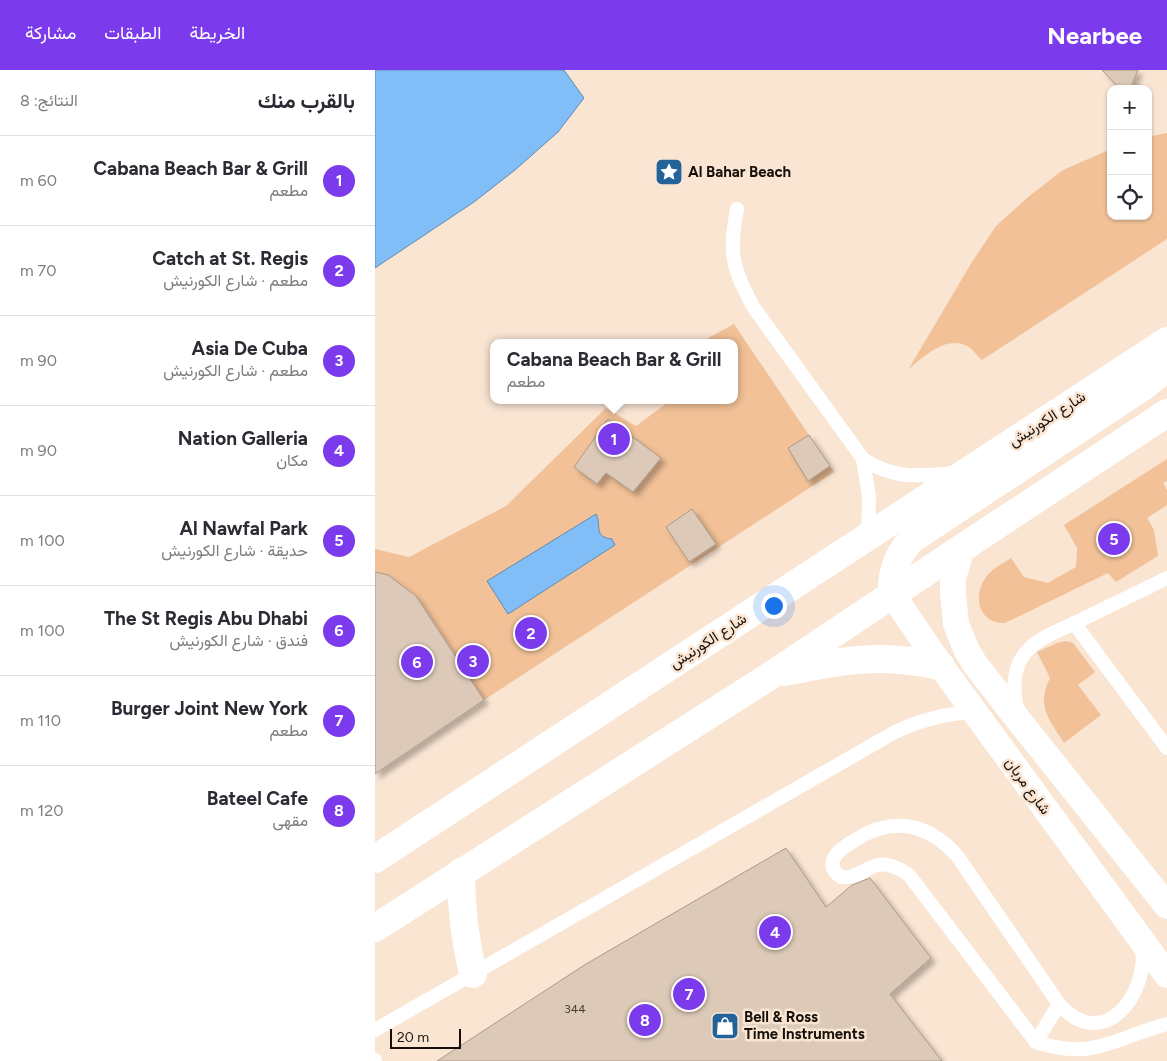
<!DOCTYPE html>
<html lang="ar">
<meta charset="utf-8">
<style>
body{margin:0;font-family:Figtree,Vazirmatn,sans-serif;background:#f7f7f7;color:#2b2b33;direction:rtl}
.controls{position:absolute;right:15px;top:15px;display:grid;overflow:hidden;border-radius:10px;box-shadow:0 1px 4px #0004}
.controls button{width:45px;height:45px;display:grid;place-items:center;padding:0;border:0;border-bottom:1px solid #e1e1e2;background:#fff;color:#2b2b33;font:25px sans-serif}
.scale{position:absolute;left:15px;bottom:12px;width:71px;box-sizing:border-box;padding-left:5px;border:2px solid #17100a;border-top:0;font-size:14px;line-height:18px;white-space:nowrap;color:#17100a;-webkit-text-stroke:4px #fae5d3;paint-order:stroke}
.you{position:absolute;left:398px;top:535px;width:18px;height:18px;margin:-12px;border:4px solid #fff;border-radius:50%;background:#1a73e8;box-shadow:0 0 0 8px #1a73e833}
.badge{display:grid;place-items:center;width:32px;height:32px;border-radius:50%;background:#7c3aed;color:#fff;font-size:16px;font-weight:700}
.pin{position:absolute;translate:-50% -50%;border:2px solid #fff;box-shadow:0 1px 5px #0006}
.popup{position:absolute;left:115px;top:269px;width:248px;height:65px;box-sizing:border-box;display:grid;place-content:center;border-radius:10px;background:#fff;filter:drop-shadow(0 1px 4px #0005);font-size:16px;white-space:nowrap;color:#7c7c81}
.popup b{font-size:19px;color:#2b2b33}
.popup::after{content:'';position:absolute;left:50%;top:100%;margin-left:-10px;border:10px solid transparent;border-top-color:#fff}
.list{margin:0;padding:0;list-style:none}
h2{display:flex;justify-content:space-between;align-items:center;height:65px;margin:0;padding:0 20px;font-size:21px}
h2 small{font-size:16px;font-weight:400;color:#7c7c81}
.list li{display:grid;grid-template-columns:32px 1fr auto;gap:15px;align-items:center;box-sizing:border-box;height:90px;padding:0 20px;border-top:1px solid #e1e1e2}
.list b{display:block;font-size:19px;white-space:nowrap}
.list p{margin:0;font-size:16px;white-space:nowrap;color:#7c7c81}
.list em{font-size:16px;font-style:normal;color:#7c7c81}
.icon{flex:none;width:28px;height:28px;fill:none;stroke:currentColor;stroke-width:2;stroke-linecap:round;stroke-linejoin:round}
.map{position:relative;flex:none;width:792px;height:991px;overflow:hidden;direction:ltr}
header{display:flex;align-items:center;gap:30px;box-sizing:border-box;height:70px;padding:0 25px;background:#7c3aed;color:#fff}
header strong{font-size:24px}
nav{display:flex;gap:28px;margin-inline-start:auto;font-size:18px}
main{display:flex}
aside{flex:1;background:#fff}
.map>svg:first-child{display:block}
.green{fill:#f2c197}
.water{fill:#81bef7;stroke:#618ab0}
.building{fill:#ddc9b8;stroke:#ac9988;filter:url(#shadow)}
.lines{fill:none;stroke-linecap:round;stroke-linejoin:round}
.service{stroke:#fff;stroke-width:14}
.minor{stroke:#fff;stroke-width:26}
.secondary{stroke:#fff;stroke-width:28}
.labels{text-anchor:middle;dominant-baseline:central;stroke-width:5;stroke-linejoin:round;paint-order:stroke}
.number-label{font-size:12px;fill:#483e36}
.poi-label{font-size:15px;font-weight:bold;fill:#17100a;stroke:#fae5d3;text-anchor:start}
.street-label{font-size:15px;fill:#17100a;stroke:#fae5d3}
</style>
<header>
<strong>Nearbee</strong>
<nav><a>الخريطة</a><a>الطبقات</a><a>مشاركة</a></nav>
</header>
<main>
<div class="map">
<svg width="792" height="991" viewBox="0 0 792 991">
<defs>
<filter id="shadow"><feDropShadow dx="4.5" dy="4.5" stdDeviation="2.5" flood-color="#0004"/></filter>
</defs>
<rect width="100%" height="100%" fill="#fae5d3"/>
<g class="green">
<path d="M792 63V169L607 290C602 286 598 279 592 276 571 265 548 287 533 300L597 192 621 156 653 127 688 100 736 79V146H773V67Z"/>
<path d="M359 254 459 402 109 630 41 526 13 506 0 502V479L34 487 131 436 231 338 261 356 296 330H359V273H324Z"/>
<path d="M792 389V411L788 413 792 420V435L772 448 779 460 783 486 741 512 733 503 630 553C604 554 597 526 611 507 617 499 627 494 636 488L649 507 673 513 701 497 702 478 689 455Z"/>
<path d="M691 571 698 573 720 602 703 615 726 645 689 673C674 649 661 636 675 608L662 582 682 573Z"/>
</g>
<g class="water">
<path d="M0 0H189L209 28 183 62 140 100 99 132 0 198Z"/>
<path d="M221 444C227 456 218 467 237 469L240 475 133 544 112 511Z"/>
</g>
<g class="building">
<path d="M727 0H763L755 19H745Z"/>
<path d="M233 349 286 388 258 422 231 403 222 414 199 397Z"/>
<path d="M434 365 455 396 433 411 413 378Z"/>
<path d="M317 439 341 474 314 492 291 457Z"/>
<path d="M0 502 13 505 41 526 109 630 0 704Z"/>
<path d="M411 778 451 837 477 815 495 808 556 888 515 924 567 991H62L211 894Z"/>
</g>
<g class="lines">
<g class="service">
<path d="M362 139C360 150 358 161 358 171 356 195 368 218 379 238L488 389C519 410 546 406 581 403"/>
<path d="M488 389 494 427 493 466"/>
<path d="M699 553 792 678"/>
<path d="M643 642C638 624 637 602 648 586 659 569 684 561 702 552 732 537 762 523 792 508"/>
<path d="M767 876C774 925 728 984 684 934L583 787C554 753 518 746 480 770 472 775 460 782 458 791 456 798 460 803 466 807 493 810 496 779 534 805L661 972C718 991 740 968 792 954"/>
<path d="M0 960 520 662C546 650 571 643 600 642"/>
<path d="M661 972 684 934"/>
<path d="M0 990V991"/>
</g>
<g class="minor">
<path d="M587 478 578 508V524L581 554 592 581 600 594 645 652 792 836"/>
<path d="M517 524 566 596 792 905"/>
</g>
<g class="secondary">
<path d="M517 524C516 502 522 485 537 469L769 316 792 297"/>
<path d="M409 602C441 596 472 589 505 589 526 589 546 592 566 596"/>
<path d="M0 789 792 271"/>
<path d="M86 802C86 837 90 870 98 904"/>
<path d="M0 858 398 604 587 478 792 343"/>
</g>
</g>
<defs>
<symbol id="sight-square" viewBox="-11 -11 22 22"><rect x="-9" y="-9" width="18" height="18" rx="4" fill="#236399" stroke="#fae5d3"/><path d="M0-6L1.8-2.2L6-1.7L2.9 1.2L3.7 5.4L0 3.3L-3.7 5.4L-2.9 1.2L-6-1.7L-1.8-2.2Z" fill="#fff"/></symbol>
<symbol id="shop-square" viewBox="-11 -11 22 22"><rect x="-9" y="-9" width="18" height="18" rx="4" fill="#236399" stroke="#fae5d3"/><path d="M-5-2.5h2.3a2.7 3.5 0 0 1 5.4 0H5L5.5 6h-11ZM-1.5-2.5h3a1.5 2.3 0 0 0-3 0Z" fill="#fff"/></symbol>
</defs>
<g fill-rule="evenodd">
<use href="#sight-square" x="278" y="86" width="32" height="32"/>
<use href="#shop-square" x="334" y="940" width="32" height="32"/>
</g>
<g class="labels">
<g class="number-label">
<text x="200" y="939">344</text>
</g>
<g class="poi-label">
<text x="313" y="102">Al Bahar Beach</text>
<text x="369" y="947">Bell &amp; Ross<tspan x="369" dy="17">Time Instruments</tspan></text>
</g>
<g class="street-label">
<text transform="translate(672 349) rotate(-33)">شارع الكورنيش</text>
<text transform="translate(333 571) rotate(-33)">شارع الكورنيش</text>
<text transform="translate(653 716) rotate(54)">شارع مربان</text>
</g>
</g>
</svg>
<div class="controls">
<button>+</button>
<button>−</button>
<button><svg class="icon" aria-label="locate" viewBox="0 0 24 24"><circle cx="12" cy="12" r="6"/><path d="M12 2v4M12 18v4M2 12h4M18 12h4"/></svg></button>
</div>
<div class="scale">20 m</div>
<div class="you"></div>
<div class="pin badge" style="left:239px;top:369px">1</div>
<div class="popup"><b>Cabana Beach Bar &amp; Grill</b>مطعم</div>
<div class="pin badge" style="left:156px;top:563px">2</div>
<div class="pin badge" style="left:98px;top:591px">3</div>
<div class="pin badge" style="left:400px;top:862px">4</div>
<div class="pin badge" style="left:739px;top:469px">5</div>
<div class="pin badge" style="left:42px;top:592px">6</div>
<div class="pin badge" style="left:314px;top:924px">7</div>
<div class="pin badge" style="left:270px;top:950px">8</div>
</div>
<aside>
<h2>بالقرب منك<small>النتائج: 8</small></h2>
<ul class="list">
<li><span class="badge">1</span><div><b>Cabana Beach Bar &amp; Grill</b><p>مطعم</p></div><em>60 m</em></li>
<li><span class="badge">2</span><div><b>Catch at St. Regis</b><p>مطعم · شارع الكورنيش</p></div><em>70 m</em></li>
<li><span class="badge">3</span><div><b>Asia De Cuba</b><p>مطعم · شارع الكورنيش</p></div><em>90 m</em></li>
<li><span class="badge">4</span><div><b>Nation Galleria</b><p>مكان</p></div><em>90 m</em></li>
<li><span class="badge">5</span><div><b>Al Nawfal Park</b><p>حديقة · شارع الكورنيش</p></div><em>100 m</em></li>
<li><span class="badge">6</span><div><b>The St Regis Abu Dhabi</b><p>فندق · شارع الكورنيش</p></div><em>100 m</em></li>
<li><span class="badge">7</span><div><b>Burger Joint New York</b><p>مطعم</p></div><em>110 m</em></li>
<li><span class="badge">8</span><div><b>Bateel Cafe</b><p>مقهى</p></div><em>120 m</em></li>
</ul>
</aside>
</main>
